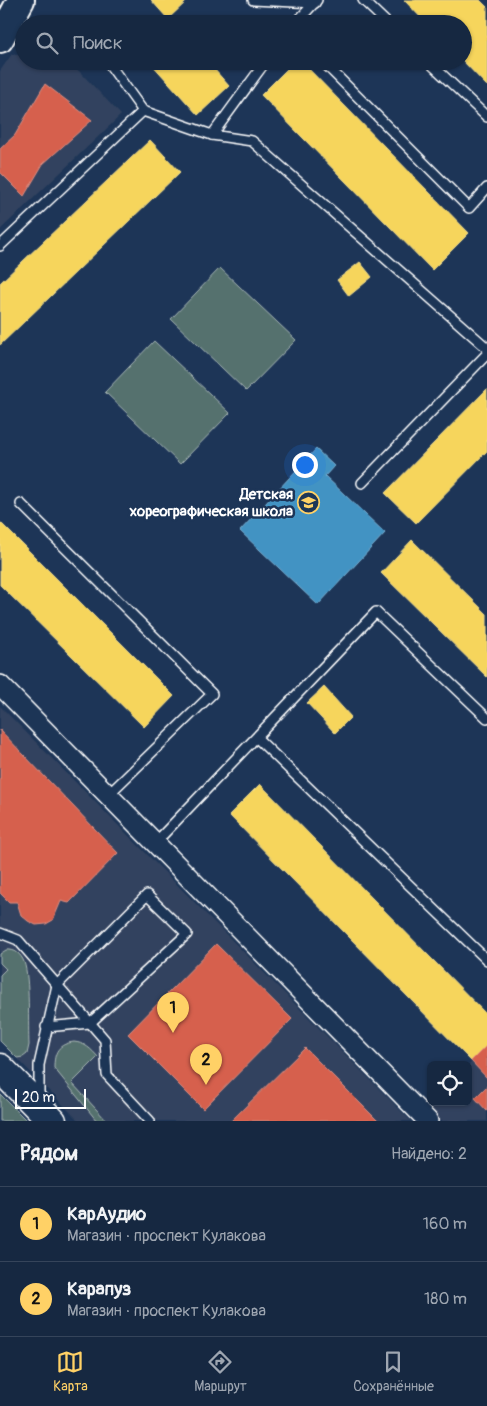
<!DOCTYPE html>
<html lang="ru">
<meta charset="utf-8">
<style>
body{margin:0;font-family:Pangolin,sans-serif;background:#1f3048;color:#f1f3f6}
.controls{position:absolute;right:15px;bottom:15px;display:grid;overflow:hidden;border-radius:8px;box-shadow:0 1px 4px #0004}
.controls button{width:45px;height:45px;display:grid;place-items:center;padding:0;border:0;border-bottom:1px solid #35445a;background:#162841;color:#f1f3f6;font:25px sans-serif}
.scale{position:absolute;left:15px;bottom:12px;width:71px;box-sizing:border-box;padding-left:5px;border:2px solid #fff;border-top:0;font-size:14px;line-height:18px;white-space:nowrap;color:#fff;-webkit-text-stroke:4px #1d3557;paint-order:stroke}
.you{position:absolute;left:304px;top:464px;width:18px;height:18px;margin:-12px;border:4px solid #fff;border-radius:50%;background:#1a73e8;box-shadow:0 0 0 8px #1a73e833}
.badge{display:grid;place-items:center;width:32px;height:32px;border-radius:50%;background:#ffd166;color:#111;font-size:16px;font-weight:700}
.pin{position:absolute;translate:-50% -41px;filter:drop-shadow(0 1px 2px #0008)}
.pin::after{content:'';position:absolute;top:26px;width:18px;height:15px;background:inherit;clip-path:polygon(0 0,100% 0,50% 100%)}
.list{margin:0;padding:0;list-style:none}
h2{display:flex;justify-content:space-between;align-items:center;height:65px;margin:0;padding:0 20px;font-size:21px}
h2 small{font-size:16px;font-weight:400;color:#9ea6b1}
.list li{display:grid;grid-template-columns:32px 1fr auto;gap:15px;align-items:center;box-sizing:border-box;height:75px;padding:0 20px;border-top:1px solid #35445a}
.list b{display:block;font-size:19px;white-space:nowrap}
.list p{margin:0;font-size:16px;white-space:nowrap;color:#9ea6b1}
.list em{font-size:16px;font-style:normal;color:#9ea6b1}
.icon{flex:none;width:28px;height:28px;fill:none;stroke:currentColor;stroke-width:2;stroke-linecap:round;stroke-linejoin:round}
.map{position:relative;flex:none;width:487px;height:1121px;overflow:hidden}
.search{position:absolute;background:#162841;box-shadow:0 1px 4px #0004;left:15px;right:15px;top:15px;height:55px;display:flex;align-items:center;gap:12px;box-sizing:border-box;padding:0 18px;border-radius:28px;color:#9ea6b1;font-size:19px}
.sheet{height:215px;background:#162841}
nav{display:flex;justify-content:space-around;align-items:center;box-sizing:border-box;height:70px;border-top:1px solid #35445a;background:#162841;font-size:14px;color:#9ea6b1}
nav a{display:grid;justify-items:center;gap:2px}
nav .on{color:#ffd166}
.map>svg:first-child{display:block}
.built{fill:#33435f}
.green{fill:#55716e;stroke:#aab8b6}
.homes{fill:#f6d55c;stroke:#f9e28d}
.shops{fill:#d6604d;stroke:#e29082}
.schools{fill:#4393c3;stroke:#7bb3d5}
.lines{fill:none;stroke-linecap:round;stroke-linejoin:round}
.lane-casing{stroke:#fff;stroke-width:12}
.street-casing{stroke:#fff;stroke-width:22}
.secondary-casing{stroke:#fff;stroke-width:30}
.primary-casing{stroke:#fff;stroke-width:31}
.lane{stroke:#1d3557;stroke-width:9}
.street{stroke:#1d3557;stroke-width:19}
.secondary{stroke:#1d3557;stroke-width:26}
.primary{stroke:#1d3557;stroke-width:28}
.labels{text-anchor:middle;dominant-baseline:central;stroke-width:5;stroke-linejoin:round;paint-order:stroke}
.poi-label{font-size:15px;font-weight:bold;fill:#fff;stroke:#1d3557;text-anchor:end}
</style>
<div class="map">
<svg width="487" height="1121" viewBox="0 0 487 1121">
<rect width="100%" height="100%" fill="#1d3557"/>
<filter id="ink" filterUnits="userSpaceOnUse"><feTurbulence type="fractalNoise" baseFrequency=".02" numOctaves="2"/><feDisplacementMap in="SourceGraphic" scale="10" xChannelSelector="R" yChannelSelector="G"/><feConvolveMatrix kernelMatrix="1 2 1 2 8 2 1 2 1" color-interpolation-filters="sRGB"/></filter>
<g filter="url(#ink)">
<g class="built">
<path d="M12 54 24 56V61H42L79 71 121 115 0 230V71Z"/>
<path d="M0 706 411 1121H79L0 1041Z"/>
<path d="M487 1047V1121H412L431 1102H468V1066Z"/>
</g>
<g class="green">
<path d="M220 268 296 340 246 391 171 319Z"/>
<path d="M154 341 230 413 180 464 105 392Z"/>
<path d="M6 950C15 949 21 954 24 962 30 978 28 1026 29 1045L27 1054 23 1057 17 1058 0 1041V975L6 969 0 963V954Z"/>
<path d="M74 1042C85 1043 91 1049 98 1057L72 1083 107 1121H97L54 1068C54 1052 58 1044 74 1042Z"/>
<path d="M0 1094 27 1121H0Z"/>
</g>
<g class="homes">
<path d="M151 0H188L168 19Z"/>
<path d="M404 0H480L487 7V86L463 61V24H427Z"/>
<path d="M149 61H207L229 86 198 115Z"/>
<path d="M295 61H301L469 233 432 270 261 95Z"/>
<path d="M150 140 180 172 0 345V283Z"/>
<path d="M360 262 372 277 349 296 337 280Z"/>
<path d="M487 389V451L416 523 385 493Z"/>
<path d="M0 522 174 696 144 727 0 585Z"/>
<path d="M412 540 487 614V677L381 573Z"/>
<path d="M324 687 351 717 335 733 307 703Z"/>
<path d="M260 784 487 1015V1045L471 1061 229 815Z"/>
</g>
<g class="shops">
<path d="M45 84 92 120 43 164 24 196 0 172V149L15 135Z"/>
<path d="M0 730 118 853 69 903 61 901 53 920 46 924 36 925 28 921 21 915 17 902H9L0 893Z"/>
<path d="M216 944 292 1019 203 1109 128 1034Z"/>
<path d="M487 1045V1078L471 1061Z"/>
<path d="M305 1048 378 1121H231Z"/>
<path d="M487 1086V1111L475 1098Z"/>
</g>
<path class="schools" d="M316 449 334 466 325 476 385 533 318 605 240 531Z"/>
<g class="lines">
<defs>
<g id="lane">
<path d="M253 0 315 3"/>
<path d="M363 0 388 24"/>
<path d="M295 24 317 0"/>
<path d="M7 29 24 34"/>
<path d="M107 61 143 111 212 135 252 141 487 348"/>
<path d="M322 61 469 208 487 188"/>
<path d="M428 61 487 117"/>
<path d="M212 135 266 61"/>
<path d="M0 246 143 111"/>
<path d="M362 483 487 354"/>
<path d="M21 504 212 694 108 795"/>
<path d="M257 738 487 960"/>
<path d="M155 843 376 612 487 718"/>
<path d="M0 933 18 940 105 1040 107 1075 150 1121"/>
<path d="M39 1098V1065L57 985 147 895 187 934 90 1023 46 1027"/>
</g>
<path id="street" d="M0 685 428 1121"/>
<path id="secondary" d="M0 39 21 0"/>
<path id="primary" d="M0 1068 52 1121"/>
</defs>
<use href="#lane" class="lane-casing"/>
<use href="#street" class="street-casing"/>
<use href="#secondary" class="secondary-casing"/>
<use href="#primary" class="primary-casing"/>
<use href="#lane" class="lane"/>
<use href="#street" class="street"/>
<use href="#secondary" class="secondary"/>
<use href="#primary" class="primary"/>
</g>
</g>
<defs>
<symbol id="school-ring" viewBox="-11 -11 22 22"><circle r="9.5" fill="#1d3557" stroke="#ffd166" stroke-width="1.5"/><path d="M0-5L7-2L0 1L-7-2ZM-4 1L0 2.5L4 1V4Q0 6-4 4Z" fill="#ffd166"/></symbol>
</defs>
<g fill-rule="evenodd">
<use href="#school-ring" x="296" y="490" width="25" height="25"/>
</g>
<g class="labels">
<g class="poi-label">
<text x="293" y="494">Детская<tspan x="293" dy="17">хореографическая школа</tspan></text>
</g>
</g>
</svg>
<div class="controls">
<button><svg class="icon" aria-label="locate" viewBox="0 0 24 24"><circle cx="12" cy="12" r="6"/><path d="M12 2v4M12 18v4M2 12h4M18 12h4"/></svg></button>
</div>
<div class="scale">20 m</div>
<div class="you"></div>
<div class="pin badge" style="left:173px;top:1033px">1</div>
<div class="pin badge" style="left:206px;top:1085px">2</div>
<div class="search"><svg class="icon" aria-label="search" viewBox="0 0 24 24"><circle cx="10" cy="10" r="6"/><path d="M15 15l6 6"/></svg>Поиск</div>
</div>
<section class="sheet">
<h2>Рядом<small>Найдено: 2</small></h2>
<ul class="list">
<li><span class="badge">1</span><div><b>КарАудио</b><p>Магазин · проспект Кулакова</p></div><em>160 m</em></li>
<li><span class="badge">2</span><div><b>Карапуз</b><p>Магазин · проспект Кулакова</p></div><em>180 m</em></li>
</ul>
</section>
<nav>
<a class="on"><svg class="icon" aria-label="map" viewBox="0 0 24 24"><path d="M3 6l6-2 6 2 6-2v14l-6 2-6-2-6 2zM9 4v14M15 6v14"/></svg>Карта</a>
<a><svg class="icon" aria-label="directions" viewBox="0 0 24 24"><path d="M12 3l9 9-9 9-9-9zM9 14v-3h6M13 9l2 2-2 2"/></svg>Маршрут</a>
<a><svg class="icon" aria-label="saved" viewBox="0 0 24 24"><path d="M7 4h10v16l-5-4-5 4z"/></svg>Сохранённые</a>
</nav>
